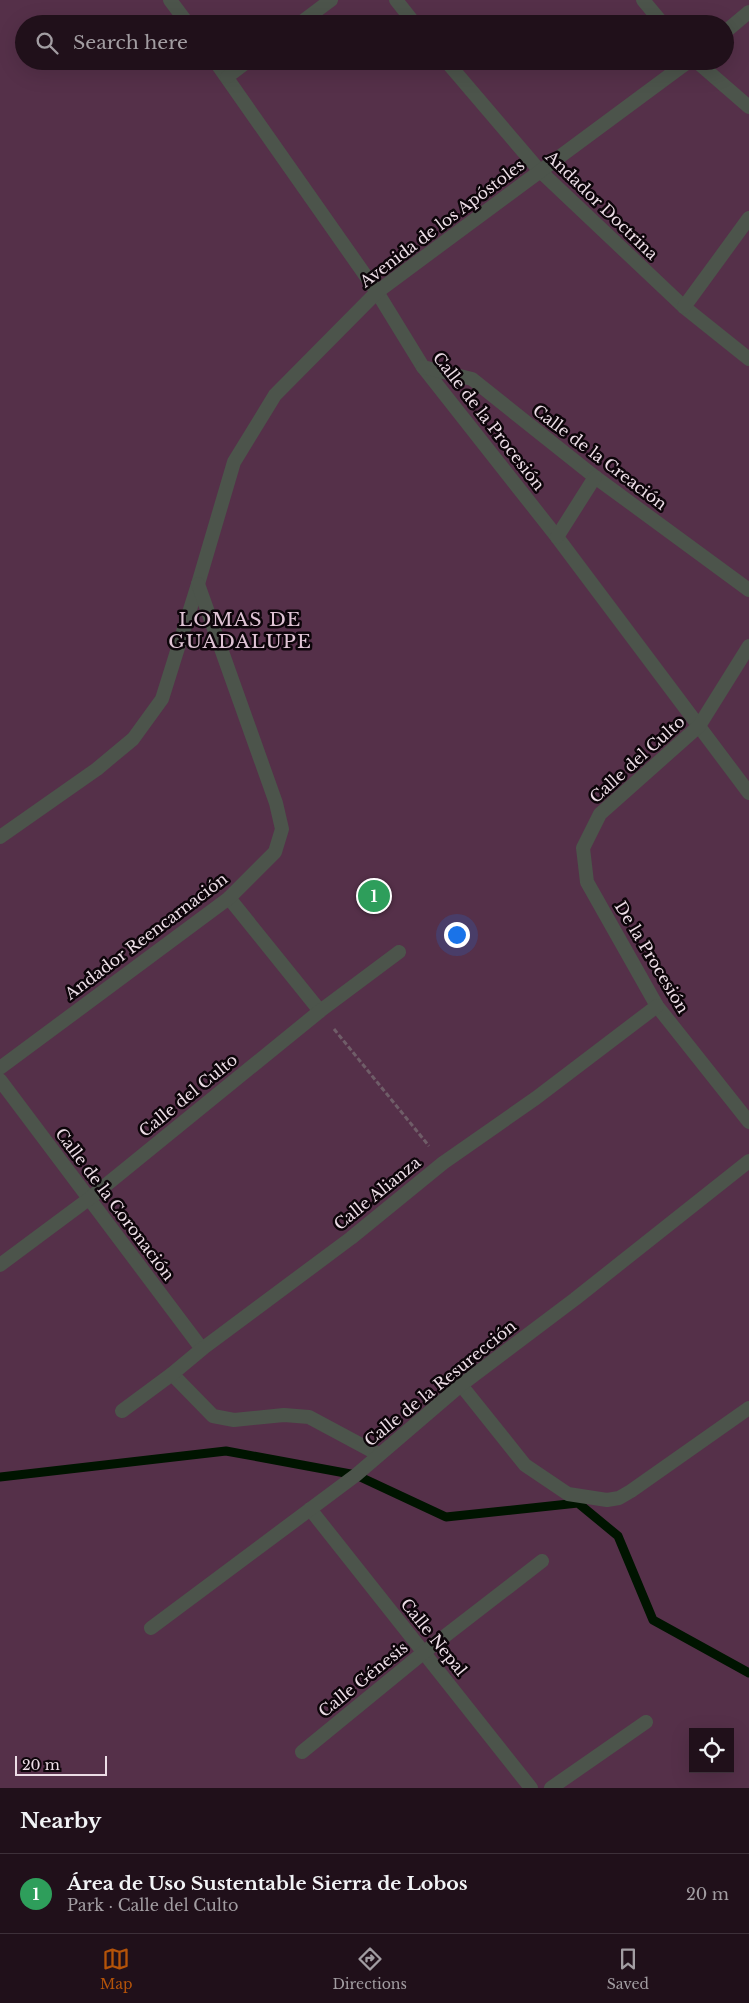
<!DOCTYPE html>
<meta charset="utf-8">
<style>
body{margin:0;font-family:"Libre Baskerville",serif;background:#281923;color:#f1f3f6}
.controls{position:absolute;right:15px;bottom:15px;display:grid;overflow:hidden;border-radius:0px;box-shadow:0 5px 20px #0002}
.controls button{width:45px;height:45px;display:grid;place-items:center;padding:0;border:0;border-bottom:1px solid #3d3039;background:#20101a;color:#f1f3f6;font:25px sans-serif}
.scale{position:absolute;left:15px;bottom:12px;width:92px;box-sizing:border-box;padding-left:5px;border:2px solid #ecdde6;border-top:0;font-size:14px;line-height:18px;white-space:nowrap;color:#ecdde6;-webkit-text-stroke:4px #0d050a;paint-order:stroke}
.you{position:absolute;left:456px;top:934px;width:18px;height:18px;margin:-12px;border:4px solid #fff;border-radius:50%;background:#1a73e8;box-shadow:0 0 0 8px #1a73e833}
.badge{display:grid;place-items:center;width:32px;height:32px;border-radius:50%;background:#b45309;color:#fff;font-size:16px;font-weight:700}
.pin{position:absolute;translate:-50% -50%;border:2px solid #fff;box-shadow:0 1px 5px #0006}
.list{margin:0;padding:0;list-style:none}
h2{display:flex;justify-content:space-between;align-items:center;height:65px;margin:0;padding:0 20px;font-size:21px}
h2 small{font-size:16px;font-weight:400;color:#a29da2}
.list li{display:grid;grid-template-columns:32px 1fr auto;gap:15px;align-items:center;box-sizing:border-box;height:80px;padding:0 20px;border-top:1px solid #3d3039}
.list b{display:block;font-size:19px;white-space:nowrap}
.list p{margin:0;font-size:16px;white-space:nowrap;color:#a29da2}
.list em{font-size:16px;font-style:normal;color:#a29da2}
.icon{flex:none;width:28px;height:28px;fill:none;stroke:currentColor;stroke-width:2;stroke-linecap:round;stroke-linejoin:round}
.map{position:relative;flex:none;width:749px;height:1788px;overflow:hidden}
.search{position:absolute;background:#20101a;box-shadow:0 5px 20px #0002;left:15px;right:15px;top:15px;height:55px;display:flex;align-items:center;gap:12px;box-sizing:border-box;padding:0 18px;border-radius:28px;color:#a29da2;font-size:19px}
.sheet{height:145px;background:#20101a}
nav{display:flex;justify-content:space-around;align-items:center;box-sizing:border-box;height:70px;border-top:1px solid #3d3039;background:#20101a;font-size:14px;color:#a29da2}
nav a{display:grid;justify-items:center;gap:2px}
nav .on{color:#b45309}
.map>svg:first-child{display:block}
.green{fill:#553049;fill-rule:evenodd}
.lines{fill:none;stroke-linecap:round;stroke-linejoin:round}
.stream{stroke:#001400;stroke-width:9}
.path{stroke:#6f5d68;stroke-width:3;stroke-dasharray:5 2.5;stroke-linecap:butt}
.minor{stroke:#4c544b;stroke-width:14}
.labels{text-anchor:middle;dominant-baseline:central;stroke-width:5;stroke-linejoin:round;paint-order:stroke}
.street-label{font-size:16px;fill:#ecdde6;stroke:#0d050a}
.quarter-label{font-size:19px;letter-spacing:1px;fill:#e0c4d5;stroke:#0d050a}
</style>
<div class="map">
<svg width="749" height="1788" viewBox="0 0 749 1788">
<rect width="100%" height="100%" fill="#2a1623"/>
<path class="green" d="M0 0H749V1788H0ZM24 24H725V61H24ZM693 1732H730V1769H693Z"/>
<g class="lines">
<path class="stream" d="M0 1477 226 1451 356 1475 446 1517 578 1503 618 1536 653 1620 749 1673"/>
<path class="path" d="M334 1029 429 1146"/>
<g class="minor">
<path d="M170 0 188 24"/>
<path d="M396 0 415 24"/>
<path d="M643 0 663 24"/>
<path d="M299 24 331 0"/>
<path d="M725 32 749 12"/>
<path d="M215 61 377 292 423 367 557 537 749 793"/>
<path d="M446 61 539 170 684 307 749 359"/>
<path d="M696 61 749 107"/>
<path d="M227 77 248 61"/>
<path d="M684 307 749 218"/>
<path d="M423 367 472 379 595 477 749 590"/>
<path d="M557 537 595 477"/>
<path d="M749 646 699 726 600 814 583 848 587 882 657 1006 749 1122"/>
<path d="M0 837 97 769 133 739 162 699 198 584 234 462 275 395 377 292 689 61"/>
<path d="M229 898 320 1011"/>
<path d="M0 1068 229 898 275 852 282 829 276 803 198 584"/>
<path d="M0 1080 202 1349"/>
<path d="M0 1265 90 1198 320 1011 399 952"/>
<path d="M172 1374 213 1416 234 1420 284 1415 309 1417 378 1454"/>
<path d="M461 1385 525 1465 568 1494 607 1500 619 1498 631 1491 749 1408"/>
<path d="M122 1411 172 1374 202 1349 351 1238 443 1163 536 1098 657 1006"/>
<path d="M310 1509 531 1788"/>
<path d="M151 1628 356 1475 461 1385 575 1299 749 1161"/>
<path d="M302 1752 423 1653 542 1561"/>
<path d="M551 1788 646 1722"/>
</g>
</g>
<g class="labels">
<g class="street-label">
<text transform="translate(602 205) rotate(44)">Andador Doctrina</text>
<text transform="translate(442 223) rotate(-37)">Avenida de los Apóstoles</text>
<text transform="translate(489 421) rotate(52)">Calle de la Procesión</text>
<text transform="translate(600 457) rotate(37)">Calle de la Creación</text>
<text transform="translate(637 759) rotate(-42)">Calle del Culto</text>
<text transform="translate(146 936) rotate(-37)">Andador Reencarnación</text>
<text transform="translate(652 957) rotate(59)">De la Procesión</text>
<text transform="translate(188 1095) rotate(-39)">Calle del Culto</text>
<text transform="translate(377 1193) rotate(-39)">Calle Alianza</text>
<text transform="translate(115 1204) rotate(53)">Calle de la Coronación</text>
<text transform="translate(440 1383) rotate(-39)">Calle de la Resurección</text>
<text transform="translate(434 1637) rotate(51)">Calle Nepal</text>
<text transform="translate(363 1679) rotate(-39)">Calle Génesis</text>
</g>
<g class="quarter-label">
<text x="240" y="619">LOMAS DE<tspan x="240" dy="22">GUADALUPE</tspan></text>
</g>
</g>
</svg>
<div class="controls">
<button><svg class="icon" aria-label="locate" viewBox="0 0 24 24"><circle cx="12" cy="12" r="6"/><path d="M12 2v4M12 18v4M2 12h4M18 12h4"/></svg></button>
</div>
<div class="scale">20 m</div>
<div class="you"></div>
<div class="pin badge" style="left:374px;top:896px;background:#2e9e5b">1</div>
<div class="search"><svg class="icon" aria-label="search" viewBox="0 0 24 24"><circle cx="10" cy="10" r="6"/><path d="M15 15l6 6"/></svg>Search here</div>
</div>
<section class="sheet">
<h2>Nearby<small></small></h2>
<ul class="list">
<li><span class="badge" style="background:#2e9e5b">1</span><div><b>Área de Uso Sustentable Sierra de Lobos</b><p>Park · Calle del Culto</p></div><em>20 m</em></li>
</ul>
</section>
<nav>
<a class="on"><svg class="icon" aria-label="map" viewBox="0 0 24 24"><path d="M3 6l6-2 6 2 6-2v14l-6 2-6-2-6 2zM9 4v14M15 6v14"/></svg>Map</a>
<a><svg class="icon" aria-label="directions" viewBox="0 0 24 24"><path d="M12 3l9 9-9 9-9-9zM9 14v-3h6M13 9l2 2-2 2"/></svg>Directions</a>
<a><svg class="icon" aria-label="saved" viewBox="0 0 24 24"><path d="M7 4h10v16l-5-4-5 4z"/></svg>Saved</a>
</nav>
